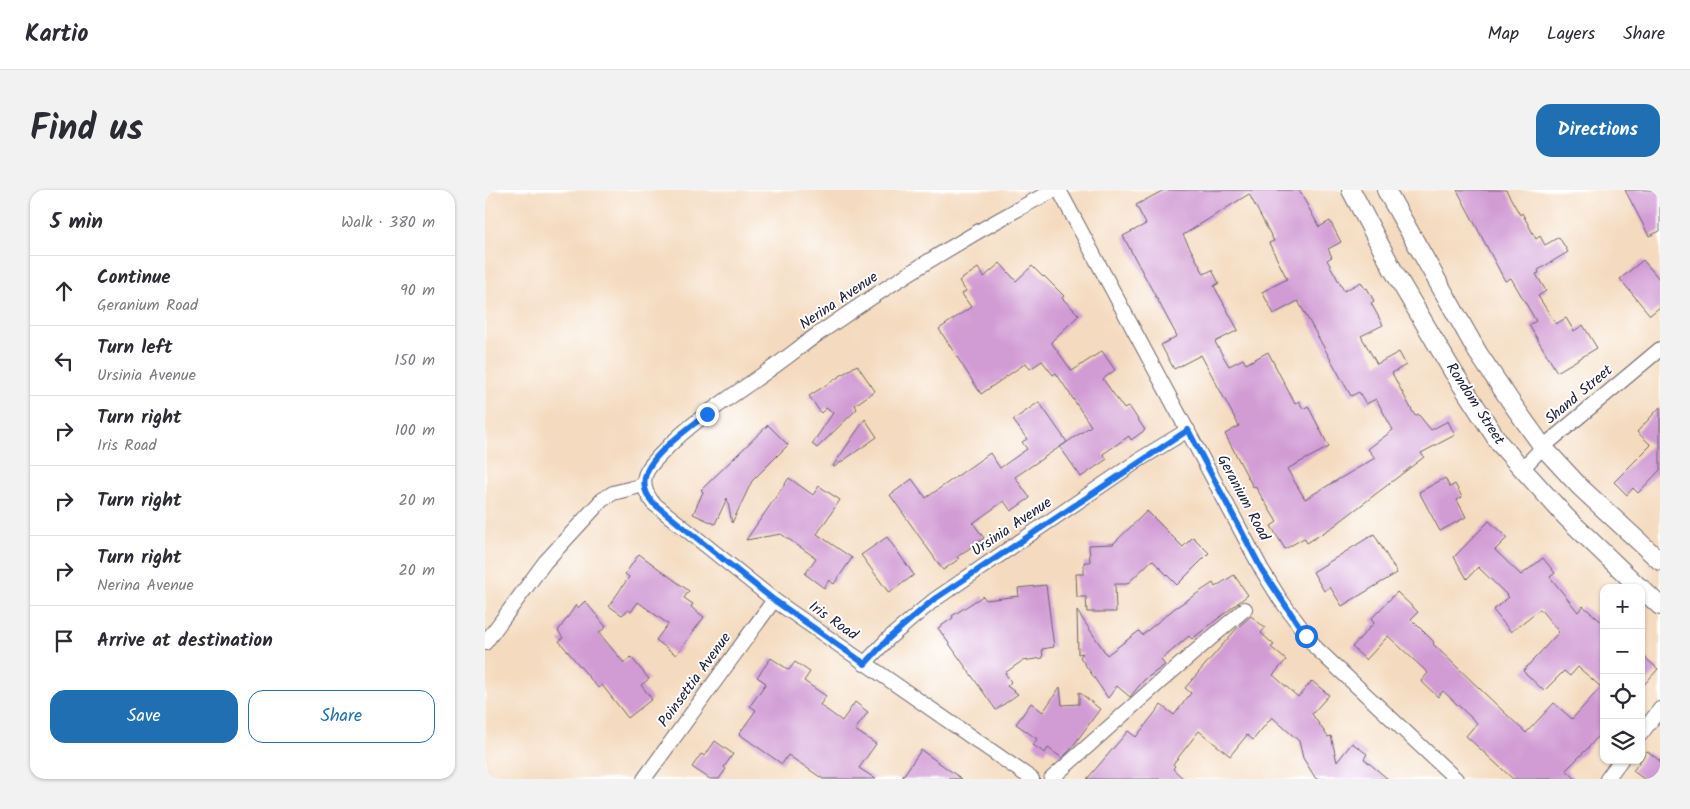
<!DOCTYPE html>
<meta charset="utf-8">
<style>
body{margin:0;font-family:Kalam,sans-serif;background:#f2f2f3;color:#2b2b33}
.controls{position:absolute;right:15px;bottom:15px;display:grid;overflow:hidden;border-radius:10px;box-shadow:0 1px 4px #0004}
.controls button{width:45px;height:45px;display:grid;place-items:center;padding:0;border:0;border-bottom:1px solid #e1e1e2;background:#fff;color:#2b2b33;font:25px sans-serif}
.stop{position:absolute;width:15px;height:15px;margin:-11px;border:4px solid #1a73e8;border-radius:50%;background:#fff}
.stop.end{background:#1a73e8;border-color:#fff;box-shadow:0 1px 5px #0008}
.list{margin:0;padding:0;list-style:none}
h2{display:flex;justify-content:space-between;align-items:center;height:65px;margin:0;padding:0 20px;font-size:21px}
h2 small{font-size:16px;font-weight:400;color:#7c7c81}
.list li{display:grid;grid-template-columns:32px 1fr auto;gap:15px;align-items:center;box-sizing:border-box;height:70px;padding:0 20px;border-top:1px solid #e1e1e2}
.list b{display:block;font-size:19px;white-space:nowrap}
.list p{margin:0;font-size:16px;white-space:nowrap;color:#7c7c81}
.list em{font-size:16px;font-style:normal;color:#7c7c81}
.actions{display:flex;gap:10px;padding:15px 20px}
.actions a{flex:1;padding:11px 0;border:1px solid #1f6fb2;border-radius:15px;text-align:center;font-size:18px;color:#1f6fb2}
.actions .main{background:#1f6fb2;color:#fff}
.icon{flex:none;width:28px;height:28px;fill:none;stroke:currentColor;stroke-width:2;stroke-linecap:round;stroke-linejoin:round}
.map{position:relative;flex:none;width:1175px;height:589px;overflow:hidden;border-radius:15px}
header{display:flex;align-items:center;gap:30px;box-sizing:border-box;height:70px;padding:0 25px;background:#fff;border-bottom:1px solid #e1e1e2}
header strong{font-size:24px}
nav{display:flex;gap:28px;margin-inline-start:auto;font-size:18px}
.intro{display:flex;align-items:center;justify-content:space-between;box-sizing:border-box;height:120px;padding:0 30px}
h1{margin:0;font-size:35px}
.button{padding:12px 22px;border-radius:15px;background:#1f6fb2;color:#fff;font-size:18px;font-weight:700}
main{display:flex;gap:30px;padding:0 30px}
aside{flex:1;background:#fff;border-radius:15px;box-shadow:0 1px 4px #0004}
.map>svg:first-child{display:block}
.building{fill:#d19bd4;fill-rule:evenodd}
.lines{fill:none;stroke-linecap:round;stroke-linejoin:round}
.minor-casing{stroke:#6c6269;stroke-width:16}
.tertiary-casing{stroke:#6c6269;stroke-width:20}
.minor{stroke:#fff;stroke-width:14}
.tertiary{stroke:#fff;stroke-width:18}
.route{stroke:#1a73e8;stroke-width:6}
.labels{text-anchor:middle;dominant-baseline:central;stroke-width:4;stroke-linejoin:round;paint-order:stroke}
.street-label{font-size:15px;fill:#22223b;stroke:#fff}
</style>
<header>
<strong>Kartio</strong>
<nav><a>Map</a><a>Layers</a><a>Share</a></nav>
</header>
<div class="intro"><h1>Find us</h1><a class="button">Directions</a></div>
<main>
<aside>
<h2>5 min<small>Walk · 380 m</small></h2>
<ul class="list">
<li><svg class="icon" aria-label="ahead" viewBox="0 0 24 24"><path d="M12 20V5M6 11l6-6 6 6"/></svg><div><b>Continue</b><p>Geranium Road</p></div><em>90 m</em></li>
<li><svg class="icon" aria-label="left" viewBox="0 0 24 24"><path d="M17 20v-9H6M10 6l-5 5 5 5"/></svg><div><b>Turn left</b><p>Ursinia Avenue</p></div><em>150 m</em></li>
<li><svg class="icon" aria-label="right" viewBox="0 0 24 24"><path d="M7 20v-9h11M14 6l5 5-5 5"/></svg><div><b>Turn right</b><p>Iris Road</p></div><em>100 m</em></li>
<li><svg class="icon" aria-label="right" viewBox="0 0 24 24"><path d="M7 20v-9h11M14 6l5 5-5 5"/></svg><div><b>Turn right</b></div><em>20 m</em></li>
<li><svg class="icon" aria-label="right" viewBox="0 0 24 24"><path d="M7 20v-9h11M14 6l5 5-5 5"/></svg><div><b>Turn right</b><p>Nerina Avenue</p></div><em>20 m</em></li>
<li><svg class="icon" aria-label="arrive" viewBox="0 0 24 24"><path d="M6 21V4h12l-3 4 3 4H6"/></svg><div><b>Arrive at destination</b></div></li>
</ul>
<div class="actions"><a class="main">Save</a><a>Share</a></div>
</aside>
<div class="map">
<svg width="1175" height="589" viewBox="0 0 1175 589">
<rect width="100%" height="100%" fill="#fff"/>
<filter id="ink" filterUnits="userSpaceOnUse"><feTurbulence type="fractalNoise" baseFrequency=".02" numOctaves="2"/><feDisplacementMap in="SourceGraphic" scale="10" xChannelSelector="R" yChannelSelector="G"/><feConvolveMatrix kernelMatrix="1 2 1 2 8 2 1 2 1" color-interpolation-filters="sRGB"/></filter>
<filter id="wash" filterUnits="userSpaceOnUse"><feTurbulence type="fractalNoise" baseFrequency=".0096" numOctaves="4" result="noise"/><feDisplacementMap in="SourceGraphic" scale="20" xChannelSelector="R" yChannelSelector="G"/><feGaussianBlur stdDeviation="1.12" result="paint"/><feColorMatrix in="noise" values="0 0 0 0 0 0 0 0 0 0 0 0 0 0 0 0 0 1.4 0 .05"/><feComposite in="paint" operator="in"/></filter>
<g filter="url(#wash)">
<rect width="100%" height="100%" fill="#f4dabe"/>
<g id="blocks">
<g class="building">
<path d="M679 0H814L834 37 845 31 856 52 843 59 847 67 842 70 859 101 876 92 880 99 882 98 889 111 886 113 898 135 876 146 892 174 914 162 921 175 907 183 930 226 933 224 946 240 963 231 970 245 936 263 939 267 849 336 822 353 819 348 800 359 786 336 792 332 770 296 768 297 740 244 754 236 716 165 689 179 676 155 692 146 638 46 661 34 651 15ZM764 4 789 51 784 53 802 89 777 102 789 124 813 111 866 206 874 202 881 214 891 209 908 240 883 259 890 268 820 309 802 279 844 257 823 216 818 219 814 211 810 214 783 162 761 174 758 169 744 176 730 152 753 140 729 96 734 93 727 80 719 84 698 45Z"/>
<path d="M972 0H1021L1035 25 1037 23 1051 49 1055 46 1060 55 1074 47 1083 62 1053 80 1054 83 1051 84 1061 101 1053 106 1071 134 1081 128 1089 141 1098 135 1112 158 1072 182 1044 135 1051 131 1026 88 1020 91Z"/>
<path d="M1140 0H1175V41L1164 46Z"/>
<path d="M1158 70 1175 90V117L1165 125 1135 89Z"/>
<path d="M515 73 531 91 547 76 558 87 559 86 579 106 577 108 594 125 566 152 587 181 617 161 630 180 618 189 639 219 644 216 660 240 646 250 644 246 618 264 622 269 596 287 575 257 606 236 571 183 568 185 557 171 545 179 541 173 496 204 454 139 486 117 477 104 481 101 474 91 493 78 499 87Z"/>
<path d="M372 175 390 201 370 215 372 219 332 258 327 254 348 223 341 218 336 223 324 206Z"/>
<path d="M554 212 582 252 530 287 545 308 526 321 519 311 488 333 499 348 472 367 474 369 458 380 405 305 427 289 441 308 505 263 515 278 542 259 537 252 542 249 528 230Z"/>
<path d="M1175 217V280L1153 303 1148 298 1142 305 1129 292 1166 255 1152 242Z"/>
<path d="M380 229 392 247 349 277 348 276Z"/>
<path d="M283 235 303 255 267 291 247 333 242 308 230 334 208 324 218 302 216 300Z"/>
<path d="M304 288 328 305 334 296 355 310 332 344 367 368 349 394 344 390 339 398 320 384 331 368 296 344 261 350Z"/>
<path d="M960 288 965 297 970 294 977 307 972 310 981 327 955 341 934 302Z"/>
<path d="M662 321 698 357 708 347 724 363 692 395 667 370 642 394H630L631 422H602L601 407H592L591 384H599V372H605L604 355 628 354Z"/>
<path d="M1004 331 1022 348 1010 360 1036 385 1058 368 1070 383 1065 387 1093 422 1098 416 1119 434V539L1104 557 1081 580 1091 589H1028L981 546 992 533 958 501 953 507 936 491 943 483 903 446 881 470 867 457 889 433 886 429 912 402 933 422 926 429 949 452 948 454 1041 543 1069 513 1087 529 1116 497 1093 477 1085 486 1079 481 1059 501 1038 481 1074 442 1055 419 1026 442 1008 420 1024 407 993 377 982 389 969 367Z"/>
<path d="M889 344 912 383 857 416 845 397 839 401 828 382Z"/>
<path d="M402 347 429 385 404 403 376 365Z"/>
<path d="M154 364 204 401 199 408 208 414 206 417 219 427 191 465 171 450 183 434 153 412 146 422 143 420 137 425 124 416 144 387 140 384Z"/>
<path d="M749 385 763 405 707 449 704 446 676 470 680 475 659 490 645 507 632 496 623 508 595 467 598 463 593 464 592 421 622 465 654 441 657 445 690 418 728 393 730 397Z"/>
<path d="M561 395 569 457 557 459 558 468 537 471 520 483 526 492 522 496 533 504 511 520 453 438 468 428 467 426 498 406 501 410 534 406 533 398Z"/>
<path d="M100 411 121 437 114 443 139 473 146 467 164 489 156 495 167 509 143 528 117 495 113 498 74 451 78 448 73 441 91 415 93 418Z"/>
<path d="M766 426 780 438 776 443 789 455 786 457 801 470 788 485 813 507 827 491 844 505 827 524 843 547 846 546 852 572 867 553 882 564 879 569 903 589H831L818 568 814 551 787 527 768 550 762 545 745 566 714 541 688 574 690 576 688 579 699 589H602L643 541 651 547 676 515 689 525 706 503 700 498 753 437Z"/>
<path d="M1156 464 1173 479 1156 498Z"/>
<path d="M286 468 304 480 310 472 325 482 319 491 341 506 335 515 357 531 370 512 383 522 370 540 391 554 374 578 391 589H338L303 565 297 574 254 544 271 520 265 516 281 493 272 487Z"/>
<path d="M575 497 577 515 594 514V502L615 519 585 560 577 568 563 558 560 563 548 555 552 549 531 534 546 513 558 522Z"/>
<path d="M230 551 248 564 239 577 241 579 234 589H225L207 577 216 564 220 566Z"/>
<path d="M436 560 477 589H416Z"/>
<path d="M1162 561 1175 571V589H1159L1148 581Z"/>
</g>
</g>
</g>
<g filter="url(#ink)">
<use href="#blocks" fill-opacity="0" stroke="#6c6269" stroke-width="1"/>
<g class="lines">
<defs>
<g id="minor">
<path d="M574 0 777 380 795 409 831 458 971 589"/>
<path d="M1037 279 1058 257 1175 159"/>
<path d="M0 453 60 372 117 310 128 303 159 295"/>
<path d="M379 474 404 448 449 410 657 268 703 240"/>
<path d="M1156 544 1175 519"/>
<path d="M159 589 289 410"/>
<path d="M547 589 289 410 168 313C161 304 156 292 162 281 166 274 173 267 179 261 209 229 248 206 284 180 302 168 318 154 336 142 410 90 488 42 569 0"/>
<path d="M566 589 677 490 760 419"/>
<path d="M1122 589 1136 570"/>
</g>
<g id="tertiary">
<path d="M866 0 908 80 967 180 1015 254 1081 327 1155 398"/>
<path d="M901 0 993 163 1028 215 1058 257 1095 297 1175 371"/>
<path d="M1156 398 1175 416"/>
</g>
</defs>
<use href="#minor" class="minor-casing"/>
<use href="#tertiary" class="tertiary-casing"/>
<use href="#minor" class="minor"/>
<use href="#tertiary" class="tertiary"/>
</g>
</g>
<g class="lines" filter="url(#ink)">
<path class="route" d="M222 224C205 237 167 264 161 284 157 295 161 305 168 313L289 410 380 474 404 448 448 410 703 240 777 380 821 446"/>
</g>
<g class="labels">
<g class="street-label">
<text transform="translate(354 111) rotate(-34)">Nerina Avenue</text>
<text transform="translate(1094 205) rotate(-40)">Shand Street</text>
<text transform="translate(990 214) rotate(57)">Rondom Street</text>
<text transform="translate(758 308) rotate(62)">Geranium Road</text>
<text transform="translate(527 337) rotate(-34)">Ursinia Avenue</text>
<text transform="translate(348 431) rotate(35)">Iris Road</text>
<text transform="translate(210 490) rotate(-54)">Poinsettia Avenue</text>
</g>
</g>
</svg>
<div class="controls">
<button>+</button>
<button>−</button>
<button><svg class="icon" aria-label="locate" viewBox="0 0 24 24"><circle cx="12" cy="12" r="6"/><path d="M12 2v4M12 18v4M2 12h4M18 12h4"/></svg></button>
<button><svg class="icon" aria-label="layers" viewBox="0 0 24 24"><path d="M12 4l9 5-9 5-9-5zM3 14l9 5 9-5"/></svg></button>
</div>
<div class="stop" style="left:821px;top:446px"></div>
<div class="stop end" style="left:222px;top:224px"></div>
</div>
</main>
